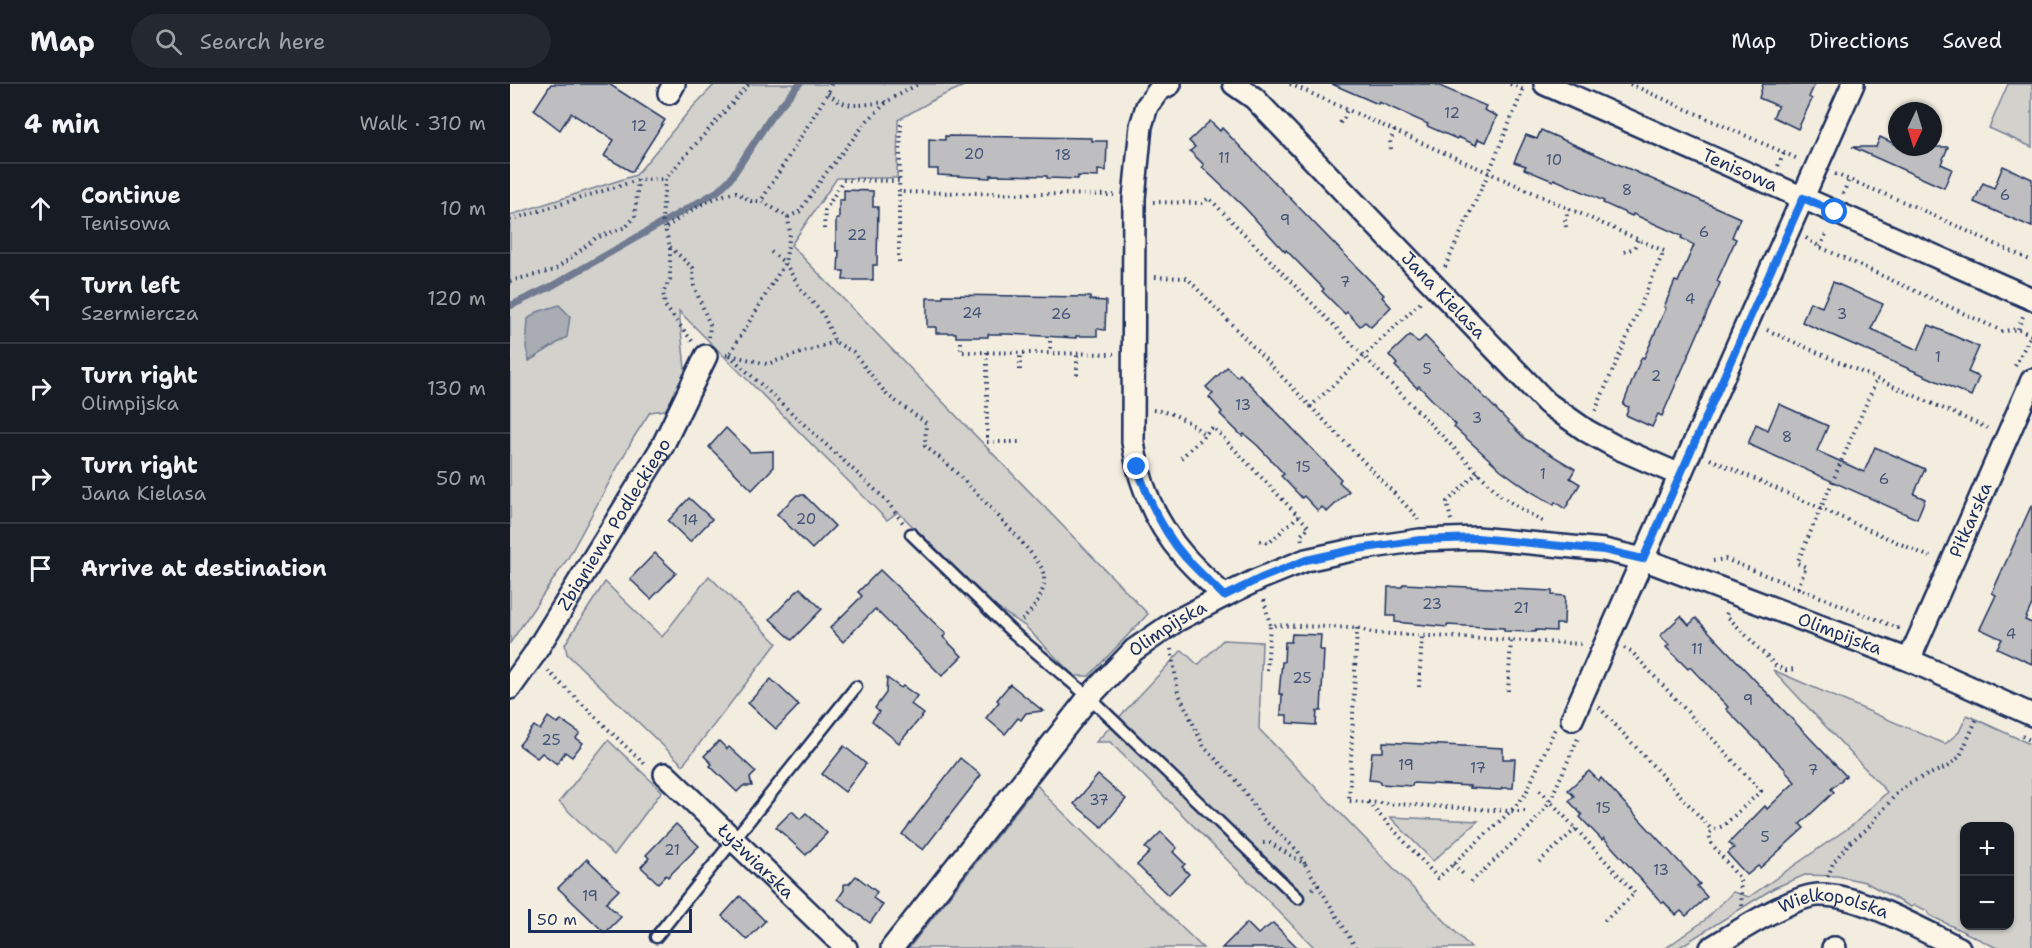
<!DOCTYPE html>
<meta charset="utf-8">
<style>
body{margin:0;font-family:"Shantell Sans",sans-serif;background:#242831;color:#f1f3f6}
.controls{position:absolute;right:18px;bottom:18px;display:grid;overflow:hidden;border-radius:12px;box-shadow:0 2px 4px #0004}
.controls button{width:54px;height:54px;display:grid;place-items:center;padding:0;border:0;border-bottom:2px solid #363941;background:#171b24;color:#f1f3f6;font:30px sans-serif}
.compass{position:absolute;left:1378px;top:18px;width:54px;height:54px;border-radius:50%;background:#171b24;box-shadow:0 2px 4px #0004;rotate:184deg}
.scale{position:absolute;left:18px;bottom:15px;width:164px;box-sizing:border-box;padding-left:6px;border:3px solid #1b2f5e;border-top:0;font-size:16px;line-height:21px;white-space:nowrap;color:#1b2f5e;-webkit-text-stroke:4px #fcf5e5;paint-order:stroke}
.stop{position:absolute;width:18px;height:18px;margin:-14px;border:4px solid #1a73e8;border-radius:50%;background:#fff}
.stop.end{background:#1a73e8;border-color:#fff;box-shadow:0 2px 6px #0008}
.list{margin:0;padding:0;list-style:none}
h2{display:flex;justify-content:space-between;align-items:center;height:78px;margin:0;padding:0 24px;font-size:26px}
h2 small{font-size:20px;font-weight:400;color:#9ea1a6}
.list li{display:grid;grid-template-columns:39px 1fr auto;gap:18px;align-items:center;box-sizing:border-box;height:90px;padding:0 24px;border-top:2px solid #363941}
.list b{display:block;font-size:22px;white-space:nowrap}
.list p{margin:0;font-size:20px;white-space:nowrap;color:#9ea1a6}
.list em{font-size:20px;font-style:normal;color:#9ea1a6}
.icon{flex:none;width:33px;height:33px;fill:none;stroke:currentColor;stroke-width:2;stroke-linecap:round;stroke-linejoin:round}
.map{position:relative;flex:none;width:1522px;height:864px;overflow:hidden}
header{display:flex;align-items:center;gap:36px;box-sizing:border-box;height:84px;padding:0 30px;background:#171b24;border-bottom:2px solid #363941}
header strong{font-size:28px}
nav{display:flex;gap:33px;margin-inline-start:auto;font-size:21px}
.search{width:420px;height:54px;background:#242831;display:flex;align-items:center;gap:15px;box-sizing:border-box;padding:0 21px;border-radius:33px;color:#9ea1a6;font-size:22px}
main{display:flex}
aside{flex:1;background:#171b24}
.map>svg:first-child{display:block}
.green{fill:#d3d1cc;stroke:#778095;stroke-width:1.5;fill-rule:evenodd}
.water{fill:#a9acb3;stroke:#707a91;stroke-width:1.5}
.lines{fill:none;stroke-linecap:round;stroke-linejoin:round}
.stream{stroke:#707a91;stroke-width:7}
.building{fill:#bebec0;stroke:#1b2f5e;stroke-width:1.5}
.service-casing{stroke:#1b2f5e;stroke-width:15}
.minor-casing{stroke:#1b2f5e;stroke-width:26}
.path{stroke:#1b2f5e;stroke-width:4;stroke-dasharray:1.5 4.5;stroke-linecap:butt}
.service{stroke:#fcf5e5;stroke-width:10}
.minor{stroke:#fcf5e5;stroke-width:21}
.route{stroke:#1a73e8;stroke-width:8}
.labels{text-anchor:middle;dominant-baseline:central;stroke-width:5;stroke-linejoin:round;paint-order:stroke}
.number-label{font-size:15px;fill:#445376}
.street-label{font-size:18px;fill:#1b2f5e;stroke:#fcf5e5}
</style>
<header>
<strong>Map</strong>
<div class="search"><svg class="icon" aria-label="search" viewBox="0 0 24 24"><circle cx="10" cy="10" r="6"/><path d="M15 15l6 6"/></svg>Search here</div>
<nav><a>Map</a><a>Directions</a><a>Saved</a></nav>
</header>
<main>
<aside>
<h2>4 min<small>Walk · 310 m</small></h2>
<ul class="list">
<li><svg class="icon" aria-label="ahead" viewBox="0 0 24 24"><path d="M12 20V5M6 11l6-6 6 6"/></svg><div><b>Continue</b><p>Tenisowa</p></div><em>10 m</em></li>
<li><svg class="icon" aria-label="left" viewBox="0 0 24 24"><path d="M17 20v-9H6M10 6l-5 5 5 5"/></svg><div><b>Turn left</b><p>Szermiercza</p></div><em>120 m</em></li>
<li><svg class="icon" aria-label="right" viewBox="0 0 24 24"><path d="M7 20v-9h11M14 6l5 5-5 5"/></svg><div><b>Turn right</b><p>Olimpijska</p></div><em>130 m</em></li>
<li><svg class="icon" aria-label="right" viewBox="0 0 24 24"><path d="M7 20v-9h11M14 6l5 5-5 5"/></svg><div><b>Turn right</b><p>Jana Kielasa</p></div><em>50 m</em></li>
<li><svg class="icon" aria-label="arrive" viewBox="0 0 24 24"><path d="M6 21V4h12l-3 4 3 4H6"/></svg><div><b>Arrive at destination</b></div></li>
</ul>
</aside>
<div class="map">
<svg width="1522" height="864" viewBox="0 0 1522 864">
<rect width="100%" height="100%" fill="#f3ede0"/>
<filter id="ink" filterUnits="userSpaceOnUse"><feTurbulence type="fractalNoise" baseFrequency=".0167" numOctaves="2"/><feDisplacementMap in="SourceGraphic" scale="12" xChannelSelector="R" yChannelSelector="G"/><feConvolveMatrix kernelMatrix="1 2 1 2 8 2 1 2 1" color-interpolation-filters="sRGB"/></filter>
<g filter="url(#ink)">
<g class="green">
<path d="M205 0H458L427 14 388 36 387 94H327L281 161 638 530 579 592H564L515 542 487 524 388 428 377 436 169 227 176 294 155 326 140 328 124 353 58 474 0 559V131L126 91 180 26Z"/>
<path d="M1498 0H1522V63L1479 44Z"/>
<path d="M199 492 267 559 173 681 57 570 55 560 95 498 152 553Z"/>
<path d="M713 556 752 558 749 645 961 864H805L600 658H586L672 566 688 581Z"/>
<path d="M1263 586 1435 660 1449 648 1457 631 1522 661V864H1487L1419 831 1418 827 1404 821 1401 823 1355 798 1327 792 1295 791 1264 804 1168 864H1156L1195 836 1223 808 1239 813 1344 740 1377 708ZM1454 742H1500V842H1454Z"/>
<path d="M98 656 152 707 104 771 49 718Z"/>
<path d="M527 701 539 715 693 864H399Z"/>
<path d="M880 733 968 737 923 777Z"/>
</g>
<path class="water" d="M49 221 60 232 57 253 19 277 16 263 18 235 27 228Z"/>
<g class="lines">
<path class="stream" d="M0 222 40 203 208 107 221 94 261 33 289 0"/>
</g>
<g class="building">
<path d="M41 0H99L155 36 122 88 94 72 104 56 61 29 50 46 24 26Z"/>
<path d="M822 0H925L976 22 974 26 987 32 976 58 968 55 966 61 948 53 947 55 917 42 918 40 869 18 868 20Z"/>
<path d="M1253 0H1305L1299 13 1302 15 1288 45 1263 33 1268 22 1249 14Z"/>
<path d="M700 37 710 47 712 44 874 211 872 213 881 223 861 243 855 238 850 242 837 228 835 230 812 207 814 205 776 166 775 168 735 124 692 83 694 81 680 67 685 63 679 57Z"/>
<path d="M1031 46 1230 134 1222 153 1226 155 1207 197 1210 199 1152 332 1148 330 1142 343 1116 331 1119 323 1113 321 1128 282 1132 273 1134 274 1156 224 1154 223 1165 197 1168 198 1184 161 1171 154 1172 152 1123 130 1122 132 1093 119 1094 117 1044 95 1043 97 1014 85 1016 82 1004 78 1016 51 1027 55Z"/>
<path d="M435 52 582 54V57H597L596 87 588 86V93L568 92V95L537 94V92L480 91V94L428 91V85H419V55L435 56Z"/>
<path d="M1370 53 1387 61V63H1438L1431 80 1442 85 1434 104 1342 63H1366Z"/>
<path d="M1493 82 1522 95V143L1464 118 1473 99 1484 104Z"/>
<path d="M334 106 363 107V123H368L367 181H363V196H333L334 187H328L329 167H326V135H329V116H334Z"/>
<path d="M1323 198 1373 220 1361 245 1397 261 1408 266 1419 241 1469 263 1458 288 1469 293 1461 312 1292 238 1300 218 1312 223Z"/>
<path d="M433 211 580 213V216L596 217 595 246 587 245V252H566V254L498 250H478V253H446V249H426V243H417V214H433Z"/>
<path d="M900 251 908 259 915 252 1015 355 1065 385 1060 394 1070 400 1055 425 1045 418 1044 421 1019 406 991 386 944 343 946 341 909 302 907 304 885 282 887 280 879 271Z"/>
<path d="M717 283 727 293 730 290 831 395 829 398 839 407 817 428 812 423 808 427 794 412 792 414 771 392 774 390 748 362 734 350 732 352 710 330 712 328 699 313 703 310 696 303Z"/>
<path d="M1269 320 1318 342 1307 367 1343 383 1354 388 1365 363 1415 385 1404 410 1415 415 1407 435 1238 360 1246 340 1258 346Z"/>
<path d="M216 344 240 368 263 367V384L242 406 199 363Z"/>
<path d="M287 411H294L325 442 302 465 267 430Z"/>
<path d="M179 414 202 435 180 458 158 437Z"/>
<path d="M1522 420V520L1515 536 1522 539V580L1487 564 1492 555 1470 545 1486 511 1482 509Z"/>
<path d="M145 469 166 489 141 515 120 495Z"/>
<path d="M370 486 436 550 433 553 452 572 432 592 365 525 333 558 320 544 352 512 348 508Z"/>
<path d="M893 500 1042 507V511L1055 512 1054 540H1046V547L1026 546 1025 548 994 547V544L937 541V543L885 538V532H877L878 503H892Z"/>
<path d="M290 504 312 525 282 556 260 535Z"/>
<path d="M1171 532 1179 541 1186 534 1336 692 1321 705 1324 708 1290 740 1294 744 1250 784 1248 782 1237 791 1217 769 1224 764 1219 759 1255 722 1257 725 1285 698 1275 687 1276 686 1216 625 1218 623 1180 583 1178 585 1156 563 1159 561 1150 552Z"/>
<path d="M782 550 811 551 810 566H814L811 627H807L806 641 777 639V631H771L772 610H769L772 578H774L775 558H781Z"/>
<path d="M377 594 391 604 393 602 407 612 401 620 414 630 389 659 362 637 369 628 365 624 376 609Z"/>
<path d="M261 595 289 621 266 645 238 619Z"/>
<path d="M500 600 533 627 516 629 511 636 508 634 495 650 476 634 489 618 487 616Z"/>
<path d="M38 633 48 640 51 636 70 649 66 654 73 659 62 673 55 668 47 680 32 669 27 674 9 661 24 642 30 646Z"/>
<path d="M209 657 217 665 219 663 246 688 240 694 242 702H233L227 708 200 682 202 680 194 672Z"/>
<path d="M873 658 993 664V675H1005L1003 704H992L991 706 959 704 960 702 903 699 902 702 870 700V697L859 696 862 668H873Z"/>
<path d="M334 662 356 680 335 708 312 690Z"/>
<path d="M450 674 471 691 413 766 392 750Z"/>
<path d="M1079 687 1089 697 1091 694 1190 800 1187 802 1197 813 1176 832 1171 827 1166 831 1154 818 1152 819 1094 754 1092 756 1070 733 1072 731 1059 717 1064 712 1058 706Z"/>
<path d="M588 691 616 715 592 743 564 720Z"/>
<path d="M282 727 290 735 296 729 317 749 296 771 266 743Z"/>
<path d="M166 740 189 762 158 793 156 791 148 799 131 783 139 774 136 771Z"/>
<path d="M651 748 667 764 663 768 675 780 672 783 679 790 658 811 627 781 640 768 635 764Z"/>
<path d="M77 775 109 806 96 819 111 833 95 849 48 804Z"/>
<path d="M346 792 367 808 363 814 373 821 360 839 328 815 334 806V800H339Z"/>
<path d="M230 812 255 837 237 856 212 832Z"/>
<path d="M737 839 748 850 763 839 788 864H712Z"/>
</g>
<g class="lines">
<defs>
<g id="service">
<path d="M401 450 500 546 579 613 788 814"/>
<path d="M146 853 346 603"/>
</g>
<g id="minor">
<path d="M660 0 649 6 637 22 631 42 624 114 623 358C629 400 646 440 674 472 686 486 701 499 714 512"/>
<path id="s1" d="M724 0 744 14 1037 319 1077 347 1108 364 1170 391"/>
<path id="s2" d="M1035 0 1522 215"/>
<path d="M159 9 164 0"/>
<path id="s3" d="M1399 576 1522 296"/>
<path id="s4" d="M0 604 23 572 152 363 196 272"/>
<path d="M1062 635 1343 0"/>
<path id="s5" d="M155 690 336 864"/>
<path id="s6" d="M382 864 579 613 624 566 666 537 714 512 749 495 796 476 842 466 910 456 967 454 1094 466 1133 475 1399 576 1522 631"/>
<path id="s7" d="M1201 864C1225 849 1282 812 1308 811 1347 809 1412 846 1449 864"/>
<path d="M1323 864H1325"/>
</g>
</defs>
<use href="#service" class="service-casing"/>
<use href="#minor" class="minor-casing"/>
<g class="path">
<path d="M321 0 318 9 251 117 278 133 289 128 316 89 358 36 378 17 408 0"/>
<path d="M780 0 1154 167 1084 330"/>
<path d="M1000 0 1016 7"/>
<path d="M1120 0 1288 75"/>
<path d="M318 9C336 27 353 20 376 18"/>
<path d="M830 39 834 34 837 25"/>
<path d="M391 40 389 108 604 111"/>
<path d="M881 65 880 57 885 46"/>
<path d="M1268 82 1274 69"/>
<path d="M1325 90 1399 120 1522 177"/>
<path d="M1333 110 1339 95"/>
<path d="M643 118 692 119 699 114 992 413 1033 438V440"/>
<path d="M0 136 128 96 155 95"/>
<path d="M1056 143 1055 135 1060 124"/>
<path d="M155 144 152 136 155 95 239 0"/>
<path d="M314 145 315 127 333 96 389 97"/>
<path d="M1296 154 1310 163 1492 247 1508 245 1521 251"/>
<path d="M160 163 183 184 184 202 200 241 199 253"/>
<path d="M1310 163 1317 148"/>
<path d="M261 168 275 179 292 207 313 230 325 258 343 268 377 311 416 339 415 362C423 369 433 375 440 383 455 396 529 473 533 487 538 506 525 524 512 536"/>
<path d="M1114 168 1124 164 1128 155"/>
<path d="M389 178V108"/>
<path d="M935 183 979 88 1013 6"/>
<path d="M645 193 677 194 907 433 908 436"/>
<path d="M0 197 45 186 86 154 116 143 125 133 128 96"/>
<path d="M1508 245 1513 232"/>
<path d="M1257 246 1477 344"/>
<path d="M182 257 155 222 153 209 160 195V163L155 144C177 129 199 113 226 108L241 117H251"/>
<path d="M540 257V269"/>
<path d="M451 258V268L604 270"/>
<path d="M477 268V358H510"/>
<path d="M216 271H219L275 179 280 150 278 133"/>
<path d="M219 271 376 416 393 439"/>
<path d="M220 271 257 280 325 258"/>
<path d="M1505 282 1521 251"/>
<path d="M510 286V269"/>
<path d="M567 291V269"/>
<path d="M800 323 911 218"/>
<path d="M643 326C664 328 679 337 695 351"/>
<path d="M671 374 703 343 799 443 791 451 792 457"/>
<path d="M1200 375 1420 473"/>
<path d="M941 436 937 418 968 388"/>
<path d="M750 457 759 459 788 432"/>
<path d="M1203 477 1215 475 1388 544 1390 541"/>
<path d="M1288 504 1296 483 1287 479 1367 295"/>
<path d="M754 516 760 541 847 544 864 549 1074 560"/>
<path d="M1217 529 1216 531 1267 583 1276 586 1285 585"/>
<path d="M847 544 839 717 1001 727H1018"/>
<path d="M1114 564 1121 567 1251 707 1213 742 1202 746 1199 750 1201 759 1230 795 1232 822"/>
<path d="M661 565 668 608 694 663 727 697 753 735 788 767 795 780"/>
<path d="M757 586 760 541"/>
<path d="M38 587 132 678 137 681"/>
<path d="M909 603 912 551"/>
<path d="M998 607 1001 556"/>
<path d="M1089 623 1202 746"/>
<path d="M1512 652 1522 657"/>
<path d="M1030 706 1125 809 1092 839"/>
<path d="M858 718 928 794 1001 727 1015 711 1045 645"/>
<path d="M753 759H760L795 780 808 801 800 806"/>
<path d="M1029 778 1066 745"/>
<path d="M943 780 955 792"/>
<path d="M1318 793 1323 779 1339 759 1357 745 1387 709 1399 699 1439 682 1450 672 1468 632"/>
<path d="M961 798 1020 743 1040 717 1068 654"/>
<path d="M808 801 846 864"/>
</g>
<use href="#service" class="service"/>
<use href="#minor" class="minor"/>
</g>
</g>
<g class="lines" filter="url(#ink)">
<path class="route" d="M627 383C638 415 652 447 675 473 687 486 701 499 714 512L749 495 796 476 842 466 910 456 967 454 1094 466 1133 475 1293 114 1325 128"/>
</g>
<g class="labels">
<g class="number-label">
<text x="942" y="29">12</text>
<text x="129" y="42">12</text>
<text x="464" y="70">20</text>
<text x="553" y="71">18</text>
<text x="714" y="74">11</text>
<text x="1044" y="76">10</text>
<text x="1117" y="106">8</text>
<text x="1495" y="111">6</text>
<text x="775" y="136">9</text>
<text x="1194" y="148">6</text>
<text x="347" y="151">22</text>
<text x="835" y="198">7</text>
<text x="1180" y="215">4</text>
<text x="462" y="229">24</text>
<text x="551" y="230">26</text>
<text x="1332" y="230">3</text>
<text x="1428" y="273">1</text>
<text x="917" y="285">5</text>
<text x="1146" y="292">2</text>
<text x="733" y="321">13</text>
<text x="967" y="334">3</text>
<text x="1277" y="353">8</text>
<text x="793" y="383">15</text>
<text x="1033" y="390">1</text>
<text x="1374" y="395">6</text>
<text x="296" y="435">20</text>
<text x="180" y="436">14</text>
<text x="922" y="520">23</text>
<text x="1011" y="524">21</text>
<text x="1501" y="550">4</text>
<text x="1187" y="565">11</text>
<text x="792" y="594">25</text>
<text x="1238" y="616">9</text>
<text x="41" y="656">25</text>
<text x="896" y="681">19</text>
<text x="968" y="684">17</text>
<text x="1303" y="686">7</text>
<text x="589" y="716">37</text>
<text x="1093" y="724">15</text>
<text x="1255" y="753">5</text>
<text x="162" y="766">21</text>
<text x="1151" y="786">13</text>
<text x="80" y="812">19</text>
</g>
<g class="street-label">
<text stroke="none"><textPath href="#s2" startOffset="213">Tenisowa</textPath></text>
<text stroke="none"><textPath href="#s1" startOffset="298">Jana Kielasa</textPath></text>
<text stroke="none"><textPath href="#s3" startOffset="153">Piłkarska</textPath></text>
<text stroke="none"><textPath href="#s4" startOffset="194">Zbigniewa Podleckiego</textPath></text>
<text stroke="none"><textPath href="#s6" startOffset="424">Olimpijska</textPath></text>
<text stroke="none"><textPath href="#s6" startOffset="1130">Olimpijska</textPath></text>
<text stroke="none"><textPath href="#s5" startOffset="126">Łyżwiarska</textPath></text>
<text stroke="none"><textPath href="#s7" startOffset="136">Wielkopolska</textPath></text>
</g>
</g>
</svg>
<div class="controls">
<button>+</button>
<button>−</button>
</div>
<svg class="compass" viewBox="-18 -18 36 36"><path d="M0-13l5 13h-10z" fill="#e53935"/><path d="M0 13l5-13h-10z" fill="#9ea1a6"/></svg>
<div class="scale">50 m</div>
<div class="stop" style="left:1325px;top:128px"></div>
<div class="stop end" style="left:627px;top:383px"></div>
</div>
</main>
